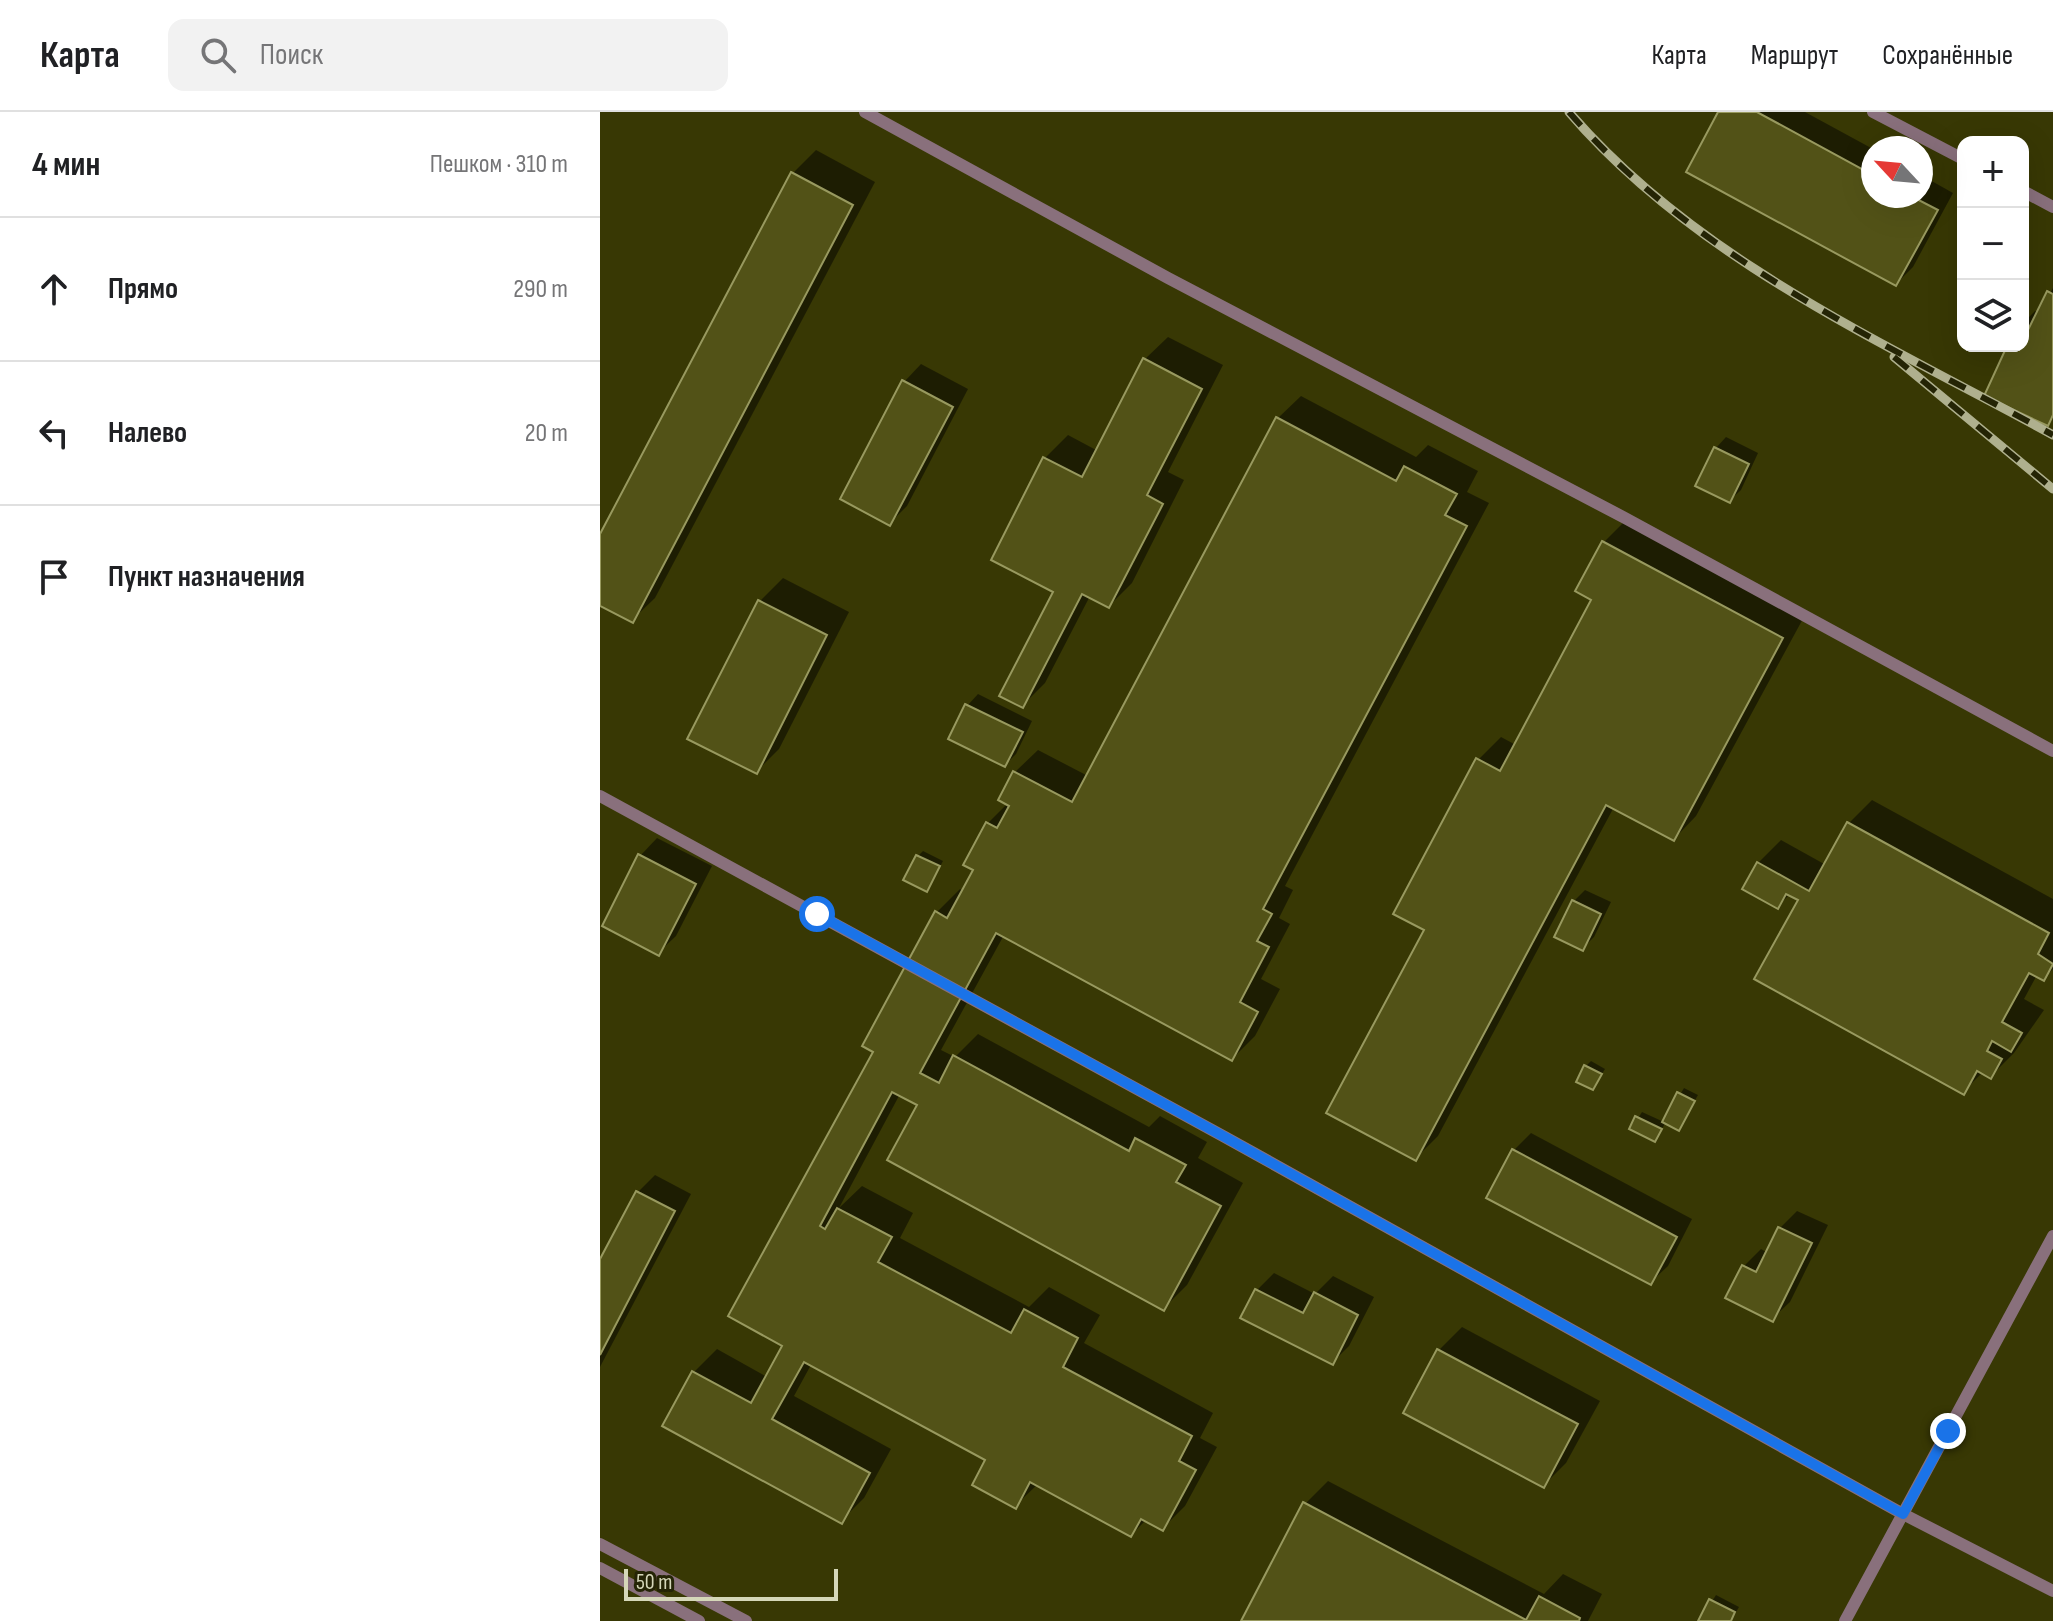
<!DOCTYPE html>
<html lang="ru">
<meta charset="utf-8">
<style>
body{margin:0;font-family:"Sofia Sans Condensed",sans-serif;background:#f2f2f2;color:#202124}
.controls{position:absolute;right:24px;top:24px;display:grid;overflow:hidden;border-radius:16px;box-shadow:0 8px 32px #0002}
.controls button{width:72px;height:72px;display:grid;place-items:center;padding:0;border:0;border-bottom:2px solid #e0e0e0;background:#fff;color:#202124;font:40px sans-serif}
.compass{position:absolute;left:1261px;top:24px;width:72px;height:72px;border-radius:50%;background:#fff;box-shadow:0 8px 32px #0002;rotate:296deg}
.scale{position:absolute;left:24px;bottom:20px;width:214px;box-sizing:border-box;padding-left:8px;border:4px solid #d5d7b9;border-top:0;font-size:22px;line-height:28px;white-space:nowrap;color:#d5d7b9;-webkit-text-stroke:6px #242405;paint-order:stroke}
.stop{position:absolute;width:24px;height:24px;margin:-18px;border:6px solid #1a73e8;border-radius:50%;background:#fff}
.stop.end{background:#1a73e8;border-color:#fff;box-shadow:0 2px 8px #0008}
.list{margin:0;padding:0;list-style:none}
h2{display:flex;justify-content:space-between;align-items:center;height:104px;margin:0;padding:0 32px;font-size:34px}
h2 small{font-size:26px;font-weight:400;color:#757577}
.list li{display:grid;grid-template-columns:52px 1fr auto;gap:24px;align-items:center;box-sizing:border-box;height:144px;padding:0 32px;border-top:2px solid #e0e0e0}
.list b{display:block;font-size:30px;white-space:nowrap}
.list em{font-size:26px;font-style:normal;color:#757577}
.icon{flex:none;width:44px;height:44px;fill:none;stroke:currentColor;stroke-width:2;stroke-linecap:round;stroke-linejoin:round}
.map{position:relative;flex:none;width:1453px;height:1509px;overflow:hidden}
header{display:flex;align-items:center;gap:48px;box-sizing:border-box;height:112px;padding:0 40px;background:#fff;border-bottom:2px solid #e0e0e0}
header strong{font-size:38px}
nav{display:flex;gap:44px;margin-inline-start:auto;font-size:28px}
.search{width:560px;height:72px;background:#f2f2f2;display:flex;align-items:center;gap:20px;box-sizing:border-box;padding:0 28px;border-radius:16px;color:#757577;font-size:30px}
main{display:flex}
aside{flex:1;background:#fff}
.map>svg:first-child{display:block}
.built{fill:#383804;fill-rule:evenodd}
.shadow{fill:#0007}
.building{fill:#525217;stroke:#98995f;stroke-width:2}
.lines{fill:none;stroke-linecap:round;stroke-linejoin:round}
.service{stroke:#89707c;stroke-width:12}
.rail-casing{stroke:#afb08e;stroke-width:9}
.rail{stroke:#242405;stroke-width:6;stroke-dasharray:18;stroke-linecap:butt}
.route{stroke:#1a73e8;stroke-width:10}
</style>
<header>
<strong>Карта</strong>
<div class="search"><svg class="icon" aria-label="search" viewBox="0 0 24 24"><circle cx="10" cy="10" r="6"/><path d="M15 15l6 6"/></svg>Поиск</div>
<nav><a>Карта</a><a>Маршрут</a><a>Сохранённые</a></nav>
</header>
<main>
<aside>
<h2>4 мин<small>Пешком · 310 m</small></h2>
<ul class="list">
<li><svg class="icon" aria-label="ahead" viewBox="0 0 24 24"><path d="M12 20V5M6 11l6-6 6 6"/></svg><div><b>Прямо</b></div><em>290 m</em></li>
<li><svg class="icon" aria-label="left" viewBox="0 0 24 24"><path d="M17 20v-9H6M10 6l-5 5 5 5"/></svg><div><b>Налево</b></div><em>20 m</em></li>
<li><svg class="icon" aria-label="arrive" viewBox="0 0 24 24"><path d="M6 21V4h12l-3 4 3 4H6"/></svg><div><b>Пункт назначения</b></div></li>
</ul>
</aside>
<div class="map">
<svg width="1453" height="1509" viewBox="0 0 1453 1509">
<rect width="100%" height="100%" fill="#2f2e00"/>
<path class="built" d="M0 0H1453V1509H0ZM1363 30H1423V234H1363ZM1273 36H1321V84H1273Z"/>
<g class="shadow">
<path d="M1121 0H1205L1273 37V84H1321V63L1353 81 1313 155 1296 172Z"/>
<path d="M216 38 275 70 55 486 32 508 0 491V426L193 61Z"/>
<path d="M1453 176V306L1447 311 1410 234H1423V211L1435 199 1439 201Z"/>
<path d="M568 225 623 253 568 360 584 368 532 471 509 494 490 484 445 571 422 594 455 479 445 346 468 323 498 339 545 247Z"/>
<path d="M321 252 368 277 307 394 290 411 304 270Z"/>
<path d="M701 284 816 345 828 333 878 359 867 380 889 391 685 774 693 778 679 806 690 812 661 867 680 877 655 924 632 947 404 823 341 938 355 945 378 922 549 1015 560 1004 607 1030 598 1046 643 1071 587 1173 564 1196 320 992 300 982 239 1096 262 1074 313 1101 300 1126 429 1195 449 1175 500 1203 484 1231 613 1301 600 1326 617 1335 585 1394 562 1417 546 1408 531 1423 438 1372 415 1394 388 1348 212 1251 194 1284 291 1337 264 1386 241 1409 65 1313 94 1260 117 1237 167 1265 184 1233 131 1204 276 940 337 800 360 777 364 780 376 757 388 711 408 691 415 660 438 638 488 664 678 306Z"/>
<path d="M1126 325 1158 341 1141 378 1129 389 1115 337Z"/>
<path d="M1027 407 1205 503 1096 704 1074 727 1014 695 838 1024 815 1047 827 817 878 648 901 625 916 633 994 487 1004 430Z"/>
<path d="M183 466 249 500 179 637 156 660 160 489Z"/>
<path d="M378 582 432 609 416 642 405 653 367 594Z"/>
<path d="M1272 688 1453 787V857L1444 866 1437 863 1424 887 1444 898 1414 941 1391 964 1383 960 1363 980 1200 787 1190 782 1178 794 1158 751 1181 728 1226 753 1249 711Z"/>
<path d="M57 726 112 754 76 824 58 841 40 744Z"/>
<path d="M323 739 343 749 327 778 318 744Z"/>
<path d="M985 778 1011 790 994 825 982 837 974 789Z"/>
<path d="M991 949 1005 957 993 976 986 954Z"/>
<path d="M1084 976 1098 983 1079 1016 1066 1010 1055 1028 1032 1016 1042 1000 1064 1010Z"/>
<path d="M931 1021 1092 1107 1068 1154 1050 1171 914 1038Z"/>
<path d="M55 1063 91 1082 0 1255V1151L38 1080Z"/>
<path d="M1197 1099 1228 1113 1190 1190 1172 1207 1144 1154 1161 1137 1168 1141 1180 1116Z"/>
<path d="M674 1161 715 1182 733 1164 774 1185 749 1234 732 1251 657 1178Z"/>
<path d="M862 1215 1000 1289 966 1351 943 1374 839 1238Z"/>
<path d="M728 1369 944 1482 963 1462 1002 1482 988 1509H643L705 1392Z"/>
<path d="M1116 1483 1139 1495 1131 1509 1100 1508Z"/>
</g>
<g class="building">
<path d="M1118 0H1157L1273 63V84H1311L1338 98 1296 174 1086 60Z"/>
<path d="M191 60 253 93 33 511 0 494V422Z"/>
<path d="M1447 179 1453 182V303L1448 314 1384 284 1407 234H1423V218L1427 220Z"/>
<path d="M543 246 602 277 547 383 563 392 509 496 482 482 423 596 399 584 453 480 391 448 443 345 482 365Z"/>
<path d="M302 268 353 295 290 414 240 387Z"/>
<path d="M676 305 796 369 804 354 857 382 845 403 867 414 663 797 672 802 657 829 669 835 640 890 658 900 632 949 396 821 320 961 339 971 353 943 529 1039 535 1026 586 1053 576 1070 621 1094 564 1199 287 1048 317 993 292 980 220 1114 225 1117 237 1096 292 1125 278 1150 411 1221 424 1197 478 1226 463 1255 592 1324 579 1349 596 1358 563 1419 541 1407 531 1425 430 1370 416 1397 372 1373 385 1348 204 1250 172 1307 270 1361 242 1412 62 1314 92 1259 151 1291 182 1234 128 1204 273 940 262 934 335 799 347 806 373 758 363 753 386 710 397 716 409 694 398 688 413 659 472 690Z"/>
<path d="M1114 335 1149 352 1130 391 1095 374Z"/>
<path d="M1002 429 1183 526 1074 729 1006 693 816 1049 726 1001 824 818 793 802 876 646 900 659 991 488 975 479Z"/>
<path d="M158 488 227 523 157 662 87 627Z"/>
<path d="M365 592 423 620 405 655 348 627Z"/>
<path d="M1247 710 1449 821 1438 842 1453 852 1444 869 1429 861 1402 910 1422 921 1411 940 1392 929 1387 939 1402 947 1391 967 1377 959 1364 983 1154 867 1198 788 1186 782 1178 797 1142 777 1157 750 1209 779Z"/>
<path d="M38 742 96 772 59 844 2 814Z"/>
<path d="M316 743 340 754 327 780 303 768Z"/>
<path d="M972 788 1001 802 983 839 954 825Z"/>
<path d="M984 953 1002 962 993 978 976 970Z"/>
<path d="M1077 980 1095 989 1079 1019 1062 1010Z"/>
<path d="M1035 1004 1062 1017 1055 1030 1029 1017Z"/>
<path d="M912 1037 1077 1125 1051 1173 886 1086Z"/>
<path d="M36 1079 75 1099 0 1243V1147Z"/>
<path d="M1178 1115 1212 1131 1173 1210 1125 1186 1142 1153 1156 1160Z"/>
<path d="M655 1177 703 1201 714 1180 758 1203 733 1253 640 1206Z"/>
<path d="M837 1237 978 1312 944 1376 803 1301Z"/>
<path d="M703 1390 926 1508 939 1484 980 1506 979 1509H641Z"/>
<path d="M1109 1487 1135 1500 1131 1509H1098Z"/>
</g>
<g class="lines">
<g class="service">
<path d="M265 0 568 166 1025 406 1453 639"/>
<path d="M1273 0 1363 47"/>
<path d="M1423 79 1453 95"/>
<path d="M0 684 623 1024 1303 1402 1453 1479"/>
<path d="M0 1432 146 1509"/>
<path d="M0 1456 99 1509"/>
<path d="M1245 1509 1453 1124"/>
</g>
<defs>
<g id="rail">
<path d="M969 0C1096 148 1285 231 1453 323"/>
<path d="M1294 245 1453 377"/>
</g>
</defs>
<use href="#rail" class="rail-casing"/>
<use href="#rail" class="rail"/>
</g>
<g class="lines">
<path class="route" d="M217 802 623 1024 1303 1402 1348 1319"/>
</g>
</svg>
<div class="controls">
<button>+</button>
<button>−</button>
<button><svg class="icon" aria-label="layers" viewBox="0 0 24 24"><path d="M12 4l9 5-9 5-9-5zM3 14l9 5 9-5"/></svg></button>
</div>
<svg class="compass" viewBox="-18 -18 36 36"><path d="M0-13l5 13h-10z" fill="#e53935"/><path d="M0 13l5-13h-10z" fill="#757577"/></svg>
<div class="scale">50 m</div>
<div class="stop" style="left:217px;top:802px"></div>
<div class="stop end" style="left:1348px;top:1319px"></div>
</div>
</main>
